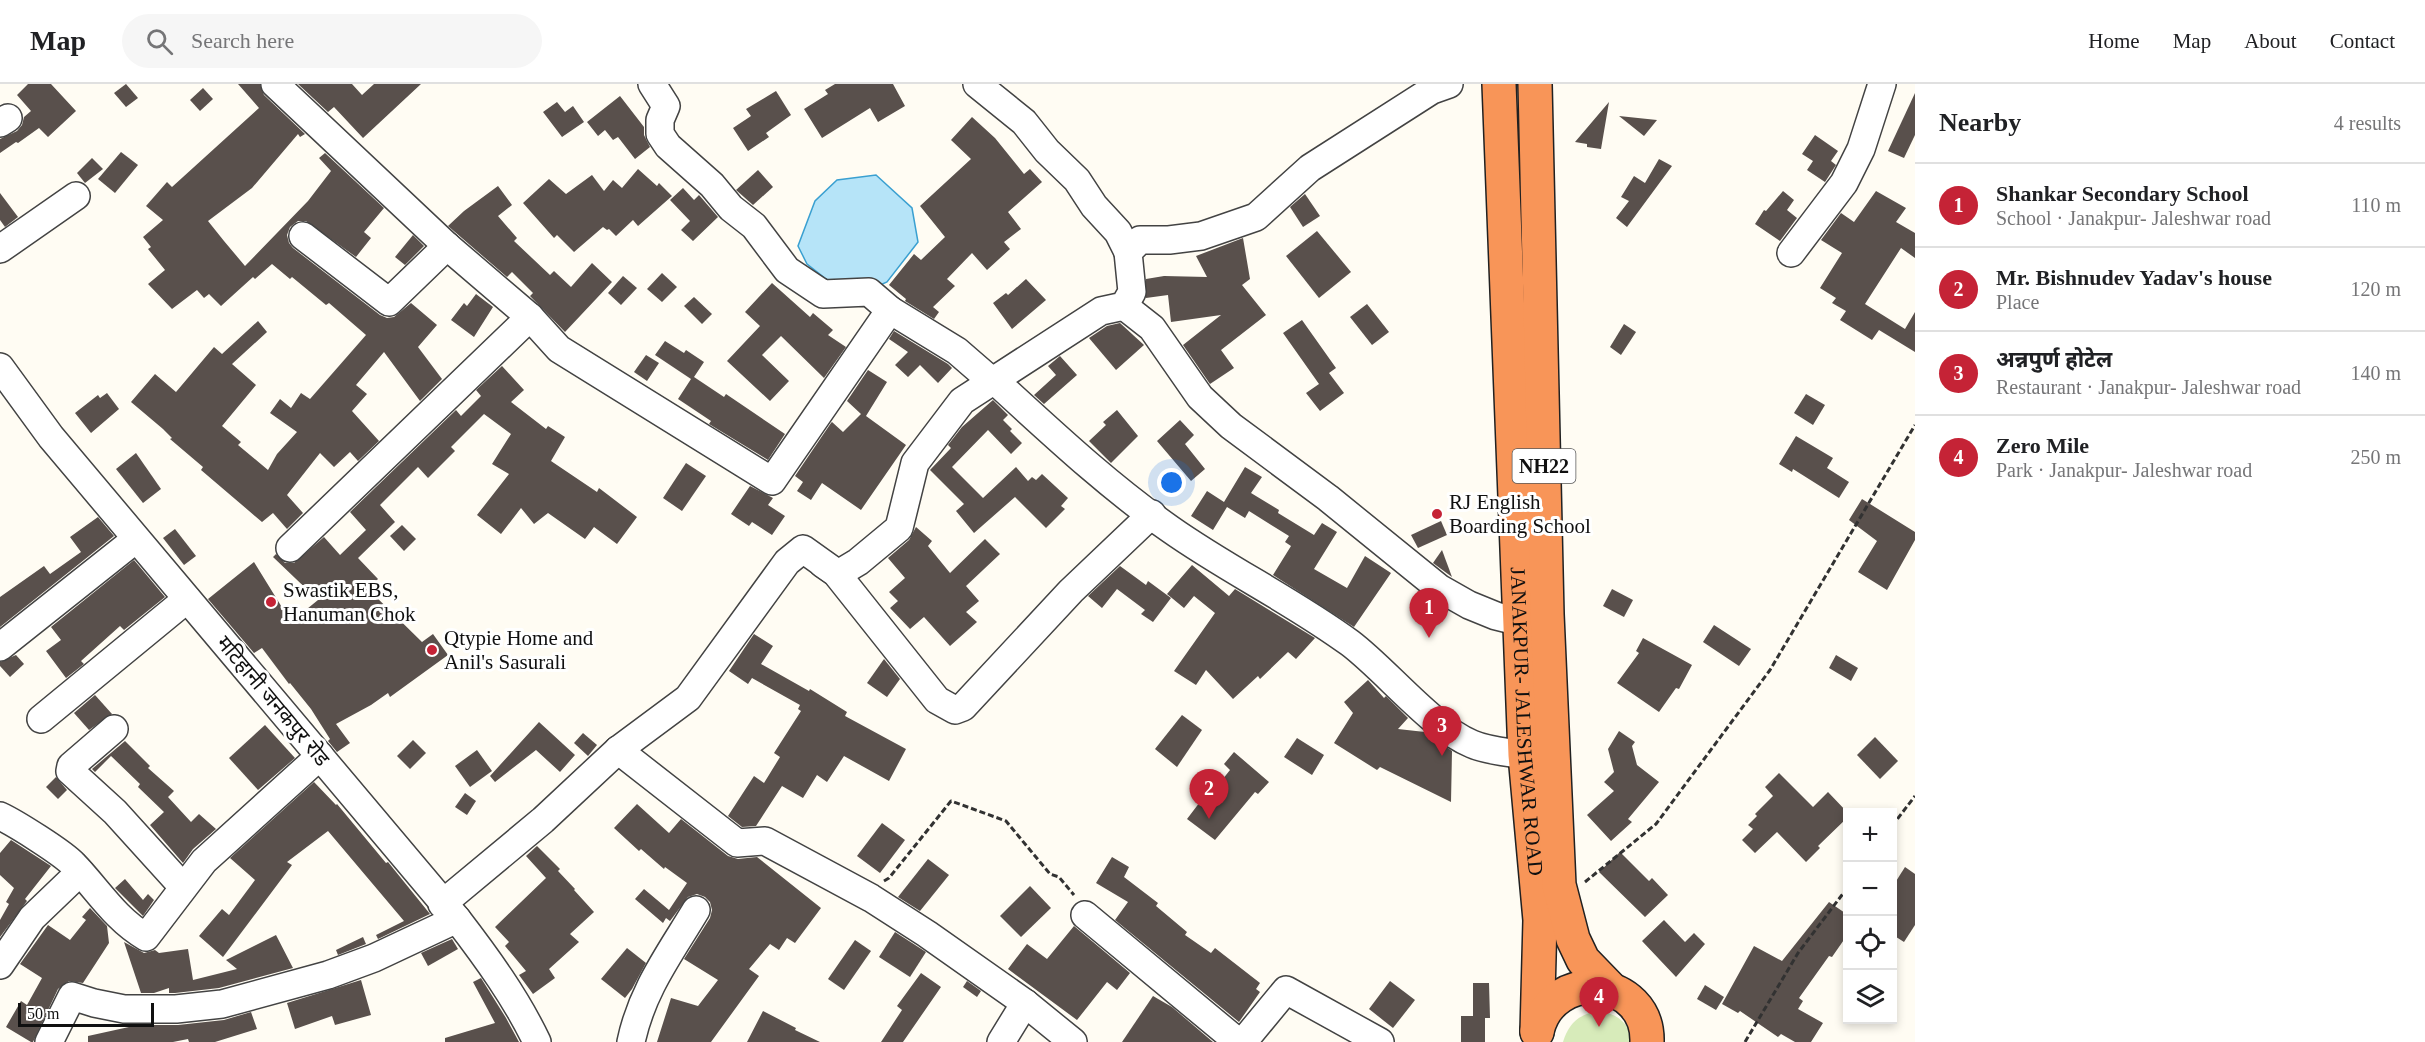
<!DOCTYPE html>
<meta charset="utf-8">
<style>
body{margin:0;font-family:"Times New Roman","Noto Sans Devanagari",serif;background:#f6f6f6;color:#202124}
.controls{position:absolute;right:18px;bottom:18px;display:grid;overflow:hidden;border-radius:0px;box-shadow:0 3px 9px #0003}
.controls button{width:54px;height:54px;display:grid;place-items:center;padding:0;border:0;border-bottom:2px solid #e0e0e0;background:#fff;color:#202124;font:30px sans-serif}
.scale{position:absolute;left:18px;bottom:15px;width:136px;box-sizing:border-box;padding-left:6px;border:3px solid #101010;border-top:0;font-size:16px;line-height:21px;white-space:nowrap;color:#101010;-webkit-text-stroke:4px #fff;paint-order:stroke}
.you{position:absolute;left:1172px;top:399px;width:21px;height:21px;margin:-15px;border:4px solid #fff;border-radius:50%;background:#1a73e8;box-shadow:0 0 0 9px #1a73e833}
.badge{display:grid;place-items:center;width:39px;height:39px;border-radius:50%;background:#c52336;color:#fff;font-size:20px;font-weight:700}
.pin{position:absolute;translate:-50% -50px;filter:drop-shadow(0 2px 3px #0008)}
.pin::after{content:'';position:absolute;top:32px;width:21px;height:18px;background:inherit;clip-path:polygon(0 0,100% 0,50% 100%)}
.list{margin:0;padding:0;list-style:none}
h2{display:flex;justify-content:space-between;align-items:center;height:78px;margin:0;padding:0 24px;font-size:26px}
h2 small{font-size:20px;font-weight:400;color:#757577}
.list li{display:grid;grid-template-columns:39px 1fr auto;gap:18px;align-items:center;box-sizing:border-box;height:84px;padding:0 24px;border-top:2px solid #e0e0e0}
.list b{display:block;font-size:22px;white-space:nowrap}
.list p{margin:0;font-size:20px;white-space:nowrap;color:#757577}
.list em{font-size:20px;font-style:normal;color:#757577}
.icon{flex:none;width:33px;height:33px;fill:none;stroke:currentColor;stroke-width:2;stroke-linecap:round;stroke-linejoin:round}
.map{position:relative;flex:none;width:1915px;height:958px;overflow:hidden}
header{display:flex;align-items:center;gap:36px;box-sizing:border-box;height:84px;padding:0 30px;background:#fff;border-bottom:2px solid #e0e0e0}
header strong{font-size:28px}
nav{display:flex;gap:33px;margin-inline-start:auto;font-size:21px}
.search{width:420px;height:54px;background:#f6f6f6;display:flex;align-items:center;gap:15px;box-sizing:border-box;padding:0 21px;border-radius:33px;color:#757577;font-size:22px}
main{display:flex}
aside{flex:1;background:#fff}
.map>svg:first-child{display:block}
.green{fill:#d7ebba}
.water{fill:#b6e4f8;stroke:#3aa0d1;stroke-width:1.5}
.building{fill:#59504c}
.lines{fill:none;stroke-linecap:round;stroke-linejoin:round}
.minor-casing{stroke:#434343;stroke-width:30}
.highway-casing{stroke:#212121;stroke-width:36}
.path{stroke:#323232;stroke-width:3;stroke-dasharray:6 3;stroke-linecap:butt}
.minor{stroke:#fff;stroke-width:27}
.highway{stroke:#f89558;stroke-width:33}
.poi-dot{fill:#c52336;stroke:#fff;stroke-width:2}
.labels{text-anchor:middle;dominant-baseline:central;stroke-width:6;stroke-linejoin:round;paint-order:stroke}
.shield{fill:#fff;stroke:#585858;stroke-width:1.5}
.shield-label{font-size:20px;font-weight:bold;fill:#101010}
.poi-label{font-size:21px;fill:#101010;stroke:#fff;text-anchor:start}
.street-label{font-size:21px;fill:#101010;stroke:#fff}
</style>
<header>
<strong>Map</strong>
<div class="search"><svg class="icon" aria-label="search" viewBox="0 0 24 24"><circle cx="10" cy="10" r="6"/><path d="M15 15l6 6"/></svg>Search here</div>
<nav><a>Home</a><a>Map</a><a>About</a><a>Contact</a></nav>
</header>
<main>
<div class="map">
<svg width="1915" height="958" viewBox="0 0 1915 958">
<rect width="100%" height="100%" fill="#fffcf3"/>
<path class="green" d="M1599 927C1619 930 1628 940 1635 958H1563C1568 940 1580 929 1599 927Z"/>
<path class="water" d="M876 91 912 124 918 158 887 198 867 207 835 202 807 180 798 162 815 117 837 96Z"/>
<g class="building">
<path d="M28 0H51L76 27 48 53 39 44 18 59 16 58 0 69V55L17 47 22 41 24 33 31 27 17 11Z"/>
<path d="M126 0 138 14 126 23 114 9Z"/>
<path d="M238 0H260L264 11 305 50 300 53 298 50 252 104 208 137 224 157 245 182 308 117 331 87 319 74 325 69 384 124 364 148 371 154 356 173 306 137H298L290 143 287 151 289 159 293 164 380 231 387 234 394 233 411 219 437 241 418 263 442 295 420 317 384 268 356 301 367 310 352 327 379 357 358 377 350 368 334 383 320 369 287 411 303 429 287 445 273 429 262 438 201 386 203 383 170 355 172 354 163 345 131 318 155 290 176 308 214 263 222 270 258 237 267 248 232 280 256 301 222 342 241 358 238 361 268 386 277 370 297 348 270 329 280 315 291 324 301 309 310 315 366 251 329 219 326 221 292 193 290 195 272 180 255 195 253 193 221 222 209 210 204 214 197 206 172 225 148 200 165 186 148 165 151 163 143 153 163 136 146 122 167 98 172 103 259 24Z"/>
<path d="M298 0H352L362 11 374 0H421L363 54 334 23 328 28Z"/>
<path d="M835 0H893L905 22 878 38 870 24 822 54 804 25 828 10 825 6Z"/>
<path d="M203 4 213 15 200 27 190 16Z"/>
<path d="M776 7 791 31 766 49 769 53 748 67 733 44 751 32 746 25Z"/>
<path d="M1915 9V51L1904 74 1888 67Z"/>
<path d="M620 12 644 43V51L650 63 635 75 618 53 613 56 605 46 598 52 587 38Z"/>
<path d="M557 18 565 28 573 22 584 38 562 53 543 28Z"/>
<path d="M1609 18 1601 65 1587 63V60L1575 58Z"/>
<path d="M1619 32 1657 36 1644 52Z"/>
<path d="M972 33 995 54 1024 90 1030 85 1042 98 1008 128 1021 145 1004 158 1010 165 987 186 972 169 947 195 955 202 933 223 939 228 934 235 905 217 906 215 889 201 914 170 921 176 945 153 920 122 971 75 951 56Z"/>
<path d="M1815 51 1838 67 1831 77 1836 81 1825 98 1807 86 1813 77 1802 70Z"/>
<path d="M121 68 138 81 115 109 98 95Z"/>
<path d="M92 74 103 85 85 99 77 89Z"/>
<path d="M1659 75 1672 82 1627 143 1616 134 1629 117 1621 113 1634 92 1645 99Z"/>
<path d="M638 85 657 102 659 99 672 112 638 142 633 136 616 152 609 145 607 146 603 143 574 168 557 151 554 154 523 119 549 95 566 110 592 91 604 107 613 96 622 104Z"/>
<path d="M758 86 773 103 753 121 736 106Z"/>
<path d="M498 102 512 121 498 132 517 154 514 157 550 191 554 187 571 203 592 179 612 198 565 248 530 212 533 209 512 188 507 193 448 142 464 127Z"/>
<path d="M683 104 694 116 699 111 718 133 693 157 681 146 690 137 670 116Z"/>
<path d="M1783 107 1794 116 1787 126 1797 134 1780 157 1755 140 1764 126 1766 127Z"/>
<path d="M1876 107 1906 124 1896 138 1915 149V174L1901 164 1865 220 1905 245 1915 228V268L1879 246 1872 256 1840 236 1846 227 1832 219 1836 214 1820 204 1842 169 1821 156 1841 129 1854 138Z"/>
<path d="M0 109 18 133 5 143 0 136Z"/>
<path d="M1305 110 1320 132 1303 143 1290 123Z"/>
<path d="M1317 147 1351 188 1319 214 1286 172Z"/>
<path d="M413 151 424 162 405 181 395 173Z"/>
<path d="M1243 154 1250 195 1242 201 1266 231 1221 266 1234 284 1210 300 1183 261 1221 231 1171 238 1168 211 1146 214V195L1164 192 1207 193 1196 172Z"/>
<path d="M662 189 677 203 662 218 647 205Z"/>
<path d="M623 192 637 204 621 221 608 209Z"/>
<path d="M1026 195 1046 216 1012 245 993 219 1006 209 1008 211Z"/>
<path d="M772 199 810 233 813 229 833 246 828 251 846 263 824 294 781 252 762 271 789 297 770 317 727 277 760 242 745 228Z"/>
<path d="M476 210 493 223 474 253 451 236 464 219 467 222Z"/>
<path d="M694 213 712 230 702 240 684 222Z"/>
<path d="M1367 220 1389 248 1372 261 1350 233Z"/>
<path d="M1302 236 1336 284 1329 289 1344 309 1320 327 1306 309 1319 300 1283 249Z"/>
<path d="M1120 239 1144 261 1116 286 1089 254 1107 242Z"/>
<path d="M1624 240 1636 248 1621 271 1610 263Z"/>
<path d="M894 247 948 280 952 284 938 299 920 281 908 293 895 281 908 268 889 255Z"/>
<path d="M665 257 684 269 686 266 704 278 694 293 724 313 726 310 785 350 768 376 709 340 711 337 678 315 691 295 655 271Z"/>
<path d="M646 271 659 279 647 297 634 288Z"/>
<path d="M1060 272 1077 291 1044 320 1034 311 1056 291 1048 282Z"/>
<path d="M502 282 524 306 511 318 546 345 548 342 565 353 551 377 597 408 599 404 637 433 617 460 594 443 585 455 548 429 534 440 521 424 501 450 477 431 509 390 492 380 511 350 484 330 451 363 455 367 428 394 418 383 380 421 395 438 358 474 378 495 368 505 422 558 433 550 448 571 390 613 388 609 371 621 336 640 350 659 337 668 328 657 330 655 311 625 290 599 289 600 262 564 254 569 208 515 254 478 291 538 318 516 273 473 276 470 285 479H294L324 453 340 471 366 446 350 428 456 326 461 332 481 312 476 306Z"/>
<path d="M868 286 887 298 866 332 906 361 861 426 822 399 811 416 797 407 803 398 795 392 831 339 832 338 843 348 861 330 847 317Z"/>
<path d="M107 309 119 325 91 349 75 329 98 311 100 314Z"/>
<path d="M1806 310 1825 321 1813 341 1794 329Z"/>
<path d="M993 316 1008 331 1003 336 1012 345 1010 347 1022 359 1011 370 988 346 952 383 983 414 1016 383 1028 397 1032 393 1036 396 1042 390 1068 414 1061 422 1065 425 1046 444 1015 413 974 449 956 427 964 420 930 386 951 364 948 361 962 343Z"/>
<path d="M1117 326 1138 352 1111 379 1089 357 1106 341 1103 338Z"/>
<path d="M1180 336 1194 351 1185 360 1205 385 1191 397 1157 357Z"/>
<path d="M1796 352 1833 374 1827 384 1849 398 1839 414 1793 385 1792 388 1779 380Z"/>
<path d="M136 369 161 405 143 419 116 385Z"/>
<path d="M686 379 706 392 682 427 663 414Z"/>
<path d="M1245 383 1262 393 1251 409 1279 426 1278 429 1314 451 1322 439 1337 448 1314 485 1347 504 1365 472 1391 489 1354 543 1273 491 1291 462 1285 458 1289 452 1249 427 1245 434 1227 423 1213 446 1191 432 1207 407 1224 418Z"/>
<path d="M750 402 773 414 768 421 785 432 772 451 752 438 749 442 731 430Z"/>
<path d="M1862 415 1915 448V456L1887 506 1858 488 1877 457 1849 436Z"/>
<path d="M98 433 114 452 0 543V513L44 482 50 490 81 468 70 453Z"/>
<path d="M1441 437 1447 451 1418 464 1411 451Z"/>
<path d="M402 441 416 455 404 467 390 452Z"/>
<path d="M916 443 932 457 928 462 950 489 985 455 1000 470 966 502 979 517 966 528 977 538 950 562 924 533 910 545 890 524 898 517 889 508 905 494 888 474 909 456Z"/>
<path d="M175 445 196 472 184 481 163 454Z"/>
<path d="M1442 466 1452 493 1433 479Z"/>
<path d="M134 476 165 513 124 546 120 542 81 577 84 580 66 594 46 567 61 556 51 543Z"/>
<path d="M1192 481 1229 512 1235 505 1315 554 1296 575 1288 568 1260 595 1258 592 1233 615 1206 586 1196 601 1174 587 1215 529 1194 512 1184 524 1167 510Z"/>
<path d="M1120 482 1146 501 1148 497 1171 514 1153 538 1141 530 1145 526 1117 505 1102 524 1088 512Z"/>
<path d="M1612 505 1633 516 1624 533 1603 522Z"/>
<path d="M1714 541 1751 565 1739 582 1703 558Z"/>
<path d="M754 550 773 562 761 580 809 607 810 605 847 628 845 632 906 665 889 697 844 672 827 698 817 691 803 714 782 702 756 742 742 743 728 732 754 692 764 699 780 673 774 669 801 627 798 625 800 621 752 594 748 600 729 587Z"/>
<path d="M1643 554 1692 581 1679 605 1676 604 1659 628 1617 599 1639 569 1636 567Z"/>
<path d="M16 571 24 580 10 593 0 582V578Z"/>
<path d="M1836 571 1858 584 1851 597 1829 584Z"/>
<path d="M884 575 900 595 887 613 867 599Z"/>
<path d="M1368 596 1384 614 1386 612 1408 634 1398 645 1425 648 1452 667 1451 718 1380 683 1377 686 1334 659 1353 629 1344 618Z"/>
<path d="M95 611 112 630 89 646 74 629Z"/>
<path d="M1182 631 1202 646 1177 683 1155 665Z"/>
<path d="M539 638 575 671 560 688 536 666 495 698 490 692Z"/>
<path d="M265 641 295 674 258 706 229 674Z"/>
<path d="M1619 647 1635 658 1632 662 1637 681 1659 698 1628 735 1632 738 1611 757 1587 731 1614 707 1604 698 1614 688 1608 665Z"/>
<path d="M583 649 597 661 588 672 574 659Z"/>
<path d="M1875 653 1898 677 1880 695 1857 671Z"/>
<path d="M1297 654 1324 671 1312 691 1284 673Z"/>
<path d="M413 656 426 669 410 685 397 672Z"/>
<path d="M125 657 150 682 148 684 174 707 168 713 191 738 199 730 216 745 193 765 183 779 150 741 164 728 138 703 140 700 111 672 95 688 92 685Z"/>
<path d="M477 666 492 687 470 703 455 682Z"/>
<path d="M1234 668 1269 698 1258 710 1255 708 1215 756 1187 735 1203 714 1206 716 1230 686 1224 680Z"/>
<path d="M1779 689 1813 723 1828 708 1848 729V733L1818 762 1820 764 1806 778 1777 748 1755 769 1742 756 1753 745 1748 741 1757 732 1755 730 1773 712 1765 703Z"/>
<path d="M56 693 67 706 58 715 46 703Z"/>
<path d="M314 698 336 721 337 720 386 779 388 778 430 830 378 855 376 851 404 837 328 747 287 778 292 781 223 873 199 852 222 825 229 831 255 796 230 774Z"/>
<path d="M465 709 476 717 467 731 455 723Z"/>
<path d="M637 720 669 749 681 735 728 772 738 775 757 773 821 824 795 859 787 854 779 866 770 860 749 885 759 892 711 958H657L671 914 698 922 718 896 684 875 710 834 712 826 710 818 705 813 697 810 688 813 670 837 666 834 663 839 635 815 644 805 669 826 687 799 665 783 664 785 641 765 639 767 614 744Z"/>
<path d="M882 739 905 756 880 789 857 772Z"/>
<path d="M11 756 51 782 25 815 27 817 0 853V836L9 820 6 818 14 804 0 791V769Z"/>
<path d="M537 762 560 785 558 787 575 805 574 806 594 828 570 850 579 858 549 885 555 894 533 910 519 891 526 887 505 862 509 858 495 843 546 794 526 772Z"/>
<path d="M1620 768 1649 797 1652 794 1668 811 1645 833 1599 788Z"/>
<path d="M1112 773 1129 783 1124 793 1158 819 1156 822 1187 848 1185 851 1211 869 1215 864 1260 899 1256 905 1260 908 1239 938 1115 836 1128 818 1096 799Z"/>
<path d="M928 775 949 791 920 827 898 813Z"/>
<path d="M1905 783 1915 790V841L1904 858 1893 851V802Z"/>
<path d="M125 795 143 816 148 810 154 816 143 832 115 804Z"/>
<path d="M1030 802 1051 824 1021 853 1000 832Z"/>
<path d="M1829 818 1848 831V850L1832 873 1829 872 1799 914 1803 917 1798 925 1823 939 1811 958H1795L1781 950 1778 953 1740 927 1738 929 1722 920 1754 862 1782 877Z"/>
<path d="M90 824 107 842 109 859 83 899 69 897 58 905 33 958H31L6 943 21 917 27 921 42 894 20 880 48 841 70 856 86 836 82 833Z"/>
<path d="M1664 836 1685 858 1694 849 1705 860 1676 893 1642 857Z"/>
<path d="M1074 842 1130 889 1117 906 1107 898 1077 936 1008 885 1027 860 1047 875Z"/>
<path d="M895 848 926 868 910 893 879 873Z"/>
<path d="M276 851 293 884 219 904 175 909H169V904L154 909H141L124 858 144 869 155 866 159 869 188 865 193 896 237 885 226 876Z"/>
<path d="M363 853 366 860 338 871 336 866Z"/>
<path d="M452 855 458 865 428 882 421 869Z"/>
<path d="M855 856 871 867 844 906 828 895Z"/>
<path d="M627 864 646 879 632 905 625 914 601 895Z"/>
<path d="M921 889 941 903 903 958H881L902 926 897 922Z"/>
<path d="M481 894 506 934 519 958H445V954L495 939 473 898Z"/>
<path d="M361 896 371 931 335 941 332 932 295 945 287 919Z"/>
<path d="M967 897 981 907 977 913 963 903Z"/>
<path d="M1390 897 1415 916 1393 944 1369 925Z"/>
<path d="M1473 899H1489L1490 934H1485V958H1461V932H1473Z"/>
<path d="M1705 901 1724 913 1716 926 1697 915Z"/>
<path d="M1153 912 1172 923 1213 958H1122Z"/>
<path d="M763 927 796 944 795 946 820 958H747Z"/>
<path d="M251 928 257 945 215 958H189L188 955 173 958H88V952L138 941H178L224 936Z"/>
</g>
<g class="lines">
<defs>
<g id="minor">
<path d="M275 0 447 162 530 233 559 265 772 397 890 226 957 267 987 293 994 296C1051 348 1107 401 1170 445 1228 486 1293 517 1350 559 1387 587 1431 643 1472 660 1488 667 1508 668 1525 671"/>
<path d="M652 0 666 22 660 36V50L668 62 712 101 731 124 754 142 787 186 823 210 869 208 890 226"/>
<path d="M977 0 1024 38 1047 67 1077 96 1094 122 1118 148 1128 168"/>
<path d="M0 39 8 34"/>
<path d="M303 152 389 218 447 162"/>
<path d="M0 165 76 112"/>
<path d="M1791 169 1844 99 1861 65 1882 0"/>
<path d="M1124 222 1152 244 1200 313 1231 342 1328 414 1439 504 1469 521 1496 532 1520 538"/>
<path d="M0 283 51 353 457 835C487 874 516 914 537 958"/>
<path d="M290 464 530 233"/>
<path d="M823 480 836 489 937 616 955 626 963 623 1071 507 1152 430"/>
<path d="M0 563 136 455"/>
<path d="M41 635 187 515"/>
<path d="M114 645 71 682 70 687 115 728 183 803"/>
<path d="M618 666 737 759 765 757 871 814 927 850 1025 919 1073 958"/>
<path d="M0 732C15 739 63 769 74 781 98 806 115 835 146 853L204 777 320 672"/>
<path d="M442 820 543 736 618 666 688 614 787 478 803 465 838 490 858 478 899 444 915 379 962 317 1101 227 1124 222 1132 208 1128 168 1140 156H1169L1201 152 1256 133 1310 84 1432 6 1449 0"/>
<path d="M1085 831 1238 958"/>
<path d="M0 881 32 834 80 788"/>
<path d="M49 958 72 912 94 919 124 925H176L222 920 328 891 374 874 457 835"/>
<path d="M631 958C642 906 669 871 696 826"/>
<path d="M1001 958 1025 919"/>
<path d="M1243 958 1286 906 1380 958"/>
</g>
<g id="highway">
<path id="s1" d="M1499 0 1525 671 1540 836 1537 948"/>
<path d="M1535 0 1547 530 1559 801 1573 855 1583 876 1613 907"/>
<path d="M1537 947C1552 882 1649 892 1647 958"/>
</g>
</defs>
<use href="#minor" class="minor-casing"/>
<use href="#highway" class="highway-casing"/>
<g class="path">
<path d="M1892 742 1915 712"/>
<path d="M884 797 889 794 951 717 1006 737 1050 790 1059 793 1074 811"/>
<path d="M1585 798 1656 740 1770 586 1915 341"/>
<path d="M1745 958 1798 869 1848 803"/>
</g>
<use href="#minor" class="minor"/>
<use href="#highway" class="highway"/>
</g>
<g class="poi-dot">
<circle cx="1437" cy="430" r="6"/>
<circle cx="271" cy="518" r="6"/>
<circle cx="432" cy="566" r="6"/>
</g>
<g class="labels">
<rect class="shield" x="1512.5" y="365" width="63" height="34" rx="4.5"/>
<g class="shield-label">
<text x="1544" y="382">NH22</text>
</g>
<g class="poi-label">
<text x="1449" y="418">RJ English<tspan x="1449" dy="24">Boarding School</tspan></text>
<text x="283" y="506">Swastik EBS,<tspan x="283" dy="24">Hanuman Chok</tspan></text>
<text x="444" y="554">Qtypie Home and<tspan x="444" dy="24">Anil's Sasurali</tspan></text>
</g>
<g class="street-label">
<text transform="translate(273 617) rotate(50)">मटिहानी जनकपुर रोड</text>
<text stroke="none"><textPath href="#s1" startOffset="638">JANAKPUR- JALESHWAR ROAD</textPath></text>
</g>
</g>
</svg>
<div class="controls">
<button>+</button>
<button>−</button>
<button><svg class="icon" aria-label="locate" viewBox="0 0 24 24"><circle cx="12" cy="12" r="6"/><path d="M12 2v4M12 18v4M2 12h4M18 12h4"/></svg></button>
<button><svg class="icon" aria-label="layers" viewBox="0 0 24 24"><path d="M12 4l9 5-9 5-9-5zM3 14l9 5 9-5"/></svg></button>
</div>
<div class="scale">50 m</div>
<div class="you"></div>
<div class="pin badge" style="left:1429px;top:554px">1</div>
<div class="pin badge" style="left:1209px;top:735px">2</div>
<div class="pin badge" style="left:1442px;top:672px">3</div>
<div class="pin badge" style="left:1599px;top:943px">4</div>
</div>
<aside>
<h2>Nearby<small>4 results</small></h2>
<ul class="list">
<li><span class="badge">1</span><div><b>Shankar Secondary School</b><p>School · Janakpur- Jaleshwar road</p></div><em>110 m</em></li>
<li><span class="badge">2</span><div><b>Mr. Bishnudev Yadav's house</b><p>Place</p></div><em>120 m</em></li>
<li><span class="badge">3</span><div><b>अन्नपुर्ण होटेल</b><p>Restaurant · Janakpur- Jaleshwar road</p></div><em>140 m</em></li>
<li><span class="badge">4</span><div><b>Zero Mile</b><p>Park · Janakpur- Jaleshwar road</p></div><em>250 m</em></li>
</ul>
</aside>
</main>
